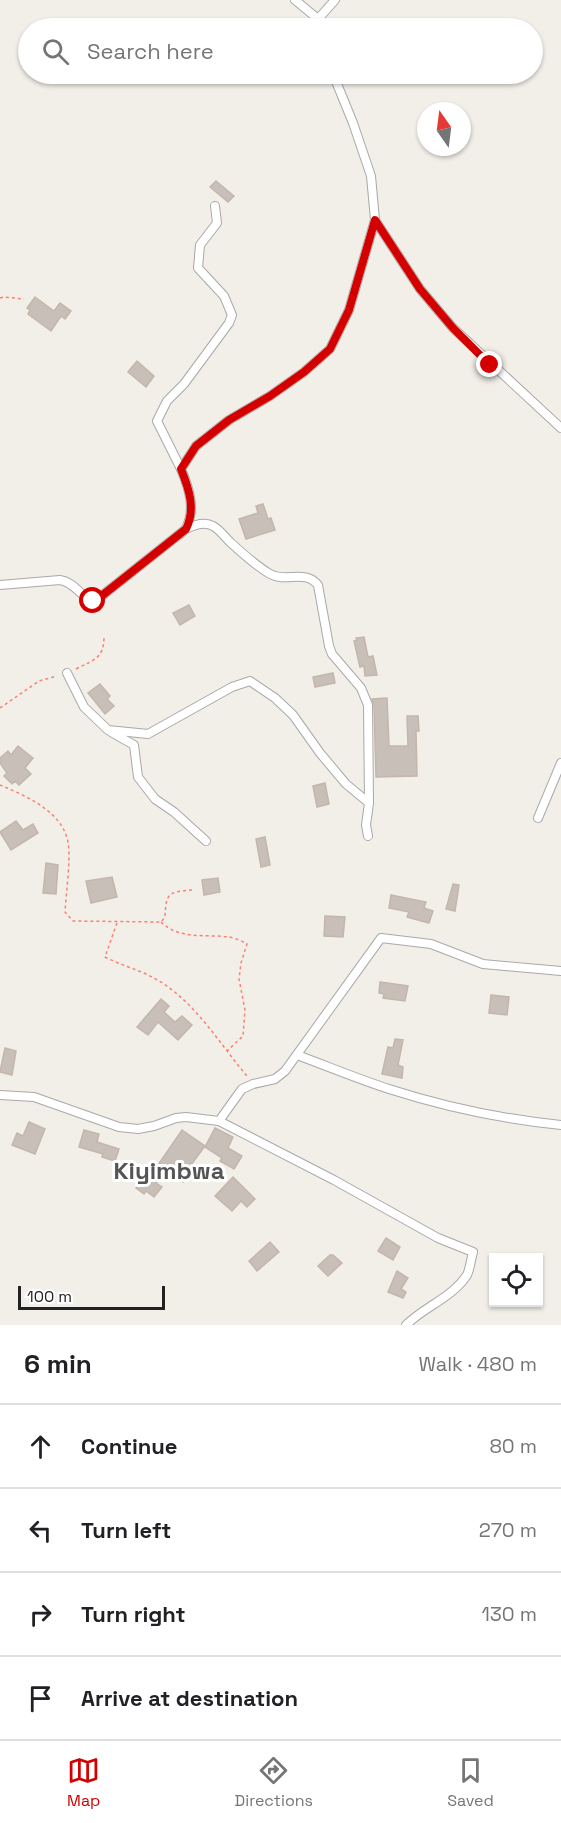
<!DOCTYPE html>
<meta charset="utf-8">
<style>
body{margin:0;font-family:"Space Grotesk",sans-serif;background:#f2f2f2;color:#202124}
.controls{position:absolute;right:18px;bottom:18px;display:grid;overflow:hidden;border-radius:0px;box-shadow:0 2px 4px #0004}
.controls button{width:54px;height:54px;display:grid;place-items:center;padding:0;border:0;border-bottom:2px solid #e0e0e0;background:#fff;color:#202124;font:30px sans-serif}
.compass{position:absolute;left:417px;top:102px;width:54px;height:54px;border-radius:50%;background:#fff;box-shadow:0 2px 4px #0004;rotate:346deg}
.scale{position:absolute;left:18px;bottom:15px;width:147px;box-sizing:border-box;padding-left:6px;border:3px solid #222;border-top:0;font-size:16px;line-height:21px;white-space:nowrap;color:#222;-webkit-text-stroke:4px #fff;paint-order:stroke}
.stop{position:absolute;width:18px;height:18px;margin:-14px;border:4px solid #d40000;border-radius:50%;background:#fff}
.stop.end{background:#d40000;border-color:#fff;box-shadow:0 2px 6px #0008}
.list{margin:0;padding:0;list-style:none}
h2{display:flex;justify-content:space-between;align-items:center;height:78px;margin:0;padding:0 24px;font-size:26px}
h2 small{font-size:20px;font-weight:400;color:#757577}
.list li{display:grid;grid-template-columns:39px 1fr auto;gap:18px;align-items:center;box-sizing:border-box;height:84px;padding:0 24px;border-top:2px solid #e0e0e0}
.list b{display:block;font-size:22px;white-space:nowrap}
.list em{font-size:20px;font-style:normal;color:#757577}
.icon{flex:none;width:33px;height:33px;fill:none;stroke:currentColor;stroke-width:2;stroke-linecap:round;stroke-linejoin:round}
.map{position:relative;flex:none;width:561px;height:1325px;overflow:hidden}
.search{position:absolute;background:#fff;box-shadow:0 2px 4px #0004;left:18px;right:18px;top:18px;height:66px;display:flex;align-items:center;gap:15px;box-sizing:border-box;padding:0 21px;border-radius:33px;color:#757577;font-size:22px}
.sheet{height:414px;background:#fff}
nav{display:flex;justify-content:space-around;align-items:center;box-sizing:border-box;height:84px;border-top:2px solid #e0e0e0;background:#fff;font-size:16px;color:#757577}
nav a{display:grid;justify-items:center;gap:3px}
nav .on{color:#d40000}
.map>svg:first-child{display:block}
.building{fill:#c7bfb8;stroke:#c4b6ab;stroke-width:1.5}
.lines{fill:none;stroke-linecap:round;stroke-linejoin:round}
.minor-casing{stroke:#a9a9a9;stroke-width:10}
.path{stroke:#fa8072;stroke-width:1.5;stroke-dasharray:3 3;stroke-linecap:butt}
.minor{stroke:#fff;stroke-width:8}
.route{stroke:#d40000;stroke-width:8}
.labels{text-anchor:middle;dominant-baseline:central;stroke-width:6;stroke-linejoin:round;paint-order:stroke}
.quarter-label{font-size:24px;font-weight:bold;fill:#555;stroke:#fff}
</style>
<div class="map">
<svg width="561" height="1325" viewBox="0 0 561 1325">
<rect width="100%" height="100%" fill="#f2efe9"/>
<g class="building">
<path d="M216 181 234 196 228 202 210 187Z"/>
<path d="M35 297 54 311 60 303 71 311 65 319 61 316 51 331 28 314 30 310 27 308Z"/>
<path d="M137 361 154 376 146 387 128 372Z"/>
<path d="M263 504 268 519 271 518 275 530 246 539 239 519 258 513 256 506Z"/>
<path d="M189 605 195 616 180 625 173 613Z"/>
<path d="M364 637 368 657 373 656 377 675 365 676 364 666 360 667 354 641 357 640 356 638Z"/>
<path d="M333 673 335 683 315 687 313 677Z"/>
<path d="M100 684 110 696 107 699 114 706 105 714 88 693Z"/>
<path d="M387 698 389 746H408L407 716H418L419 731H416L417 776 376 777 374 705 372 699Z"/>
<path d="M18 746 33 758 25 768 31 774 19 785 15 781 12 784 4 776 7 773 0 763V758L8 751 11 755Z"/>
<path d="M325 783 329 804 317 807 313 786Z"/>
<path d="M16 821 23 830 33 824 38 833 11 850 0 832Z"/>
<path d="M265 837 270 865 261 867 256 839Z"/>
<path d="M46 863 58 865 56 894 43 893Z"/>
<path d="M112 877 117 897 91 903 86 881Z"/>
<path d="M218 878 220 892 204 895 202 880Z"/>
<path d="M453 884 459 885 455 911 446 909Z"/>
<path d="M391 895 426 902 424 908 433 911 429 923 407 917 409 912 389 908Z"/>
<path d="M325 916 345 917 343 937 324 936Z"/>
<path d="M380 982 408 986 405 1001 383 998 384 994 379 993Z"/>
<path d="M491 995 509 997 507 1015 489 1013Z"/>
<path d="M161 999 169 1006 164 1012 175 1022 182 1016 192 1025 178 1040 158 1022 148 1035 137 1027Z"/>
<path d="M395 1039 403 1040 398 1065 403 1067 402 1078 382 1074 388 1047 393 1048Z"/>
<path d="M5 1048 16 1051 12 1075 0 1072Z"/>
<path d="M29 1122 45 1129 35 1154 12 1145 17 1133 23 1136Z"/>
<path d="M215 1128 233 1137 228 1148 242 1156 234 1169 220 1161 222 1158 205 1147Z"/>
<path d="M84 1130 99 1134 97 1142 119 1149 115 1161 102 1157 103 1154 79 1147Z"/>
<path d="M182 1130 205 1146 188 1169 191 1172 183 1182 167 1170 156 1183 162 1187 154 1197 146 1191 144 1194 136 1188 143 1178 147 1181Z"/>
<path d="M233 1177 255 1199 247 1207 241 1201 232 1211 215 1196Z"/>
<path d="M386 1238 400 1247 393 1260 378 1251Z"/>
<path d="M270 1242 279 1252 257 1271 249 1261Z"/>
<path d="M330 1255H333L342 1263 328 1276 318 1266Z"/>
<path d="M397 1271 408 1278 401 1289 406 1292 403 1298 388 1292Z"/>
</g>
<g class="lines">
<defs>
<g id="minor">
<path d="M295 0 318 19 320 28"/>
<path d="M318 19 335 0"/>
<path d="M375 220 420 289 453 328 561 428"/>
<path d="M181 469 157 421 167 401 184 384 229 323 232 315 224 296 198 268 200 245 217 223 215 206"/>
<path d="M186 528C196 509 189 488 181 469L196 446 229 420 270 396 304 372 330 349 349 310 375 220 371 176 353 123 333 74"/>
<path d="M0 585 60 580C79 583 83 605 99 598L186 529C194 525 204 521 213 526 219 529 225 537 230 542 242 553 256 566 270 574 286 583 305 569 318 585L329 646 332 654 361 688 368 705 369 803"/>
<path d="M67 673 84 707 108 730 148 734 232 687 250 681 275 698 293 715 320 753 346 784 369 803 366 825 368 836"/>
<path d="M111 732 134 745 138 777 155 799 174 812 206 841"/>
<path d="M538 818 561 763"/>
<path d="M297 1055C327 1066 358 1079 389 1089 445 1107 502 1119 561 1125"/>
<path d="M0 1095 34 1097 119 1127 138 1129 154 1126 176 1118 186 1117 219 1121 242 1089 253 1084 275 1079 285 1071 381 938 431 944 483 964 561 971"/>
<path d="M219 1121 334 1180 438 1238 473 1252C471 1259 470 1269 467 1275 453 1297 424 1307 406 1325"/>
</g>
</defs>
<use href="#minor" class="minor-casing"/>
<g class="path">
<path d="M0 298 4 297 24 299"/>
<path d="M76 669C93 660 104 659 104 637"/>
<path d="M0 708 39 681 57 676"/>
<path d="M0 785C26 796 62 811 68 842 71 860 66 893 65 912L73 921 161 922 165 917C166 893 168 892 192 890"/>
<path d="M161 922C179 940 206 934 229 937 235 938 242 941 247 944L241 963 239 979 245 1010 243 1036 227 1051"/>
<path d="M117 923 105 957C120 965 137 969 152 977 193 998 218 1042 247 1076"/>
</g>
<use href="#minor" class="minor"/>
</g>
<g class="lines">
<path class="route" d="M93 601 99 598 186 529C196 509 189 489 181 469L196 446 229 420 270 396 304 372 330 349 349 310 375 220 420 289 453 328 490 365"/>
</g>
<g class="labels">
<g class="quarter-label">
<text x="169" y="1170">Kiyimbwa</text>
</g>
</g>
</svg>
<div class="controls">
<button><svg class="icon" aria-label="locate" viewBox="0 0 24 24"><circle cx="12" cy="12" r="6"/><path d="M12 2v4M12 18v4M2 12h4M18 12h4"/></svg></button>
</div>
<svg class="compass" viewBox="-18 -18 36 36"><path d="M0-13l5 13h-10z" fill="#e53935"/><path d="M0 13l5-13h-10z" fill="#757577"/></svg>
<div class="scale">100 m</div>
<div class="stop" style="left:93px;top:601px"></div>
<div class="stop end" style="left:490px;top:365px"></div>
<div class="search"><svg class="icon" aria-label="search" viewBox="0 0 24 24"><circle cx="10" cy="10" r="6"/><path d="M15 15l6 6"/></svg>Search here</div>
</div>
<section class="sheet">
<h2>6 min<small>Walk · 480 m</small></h2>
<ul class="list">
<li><svg class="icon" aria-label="ahead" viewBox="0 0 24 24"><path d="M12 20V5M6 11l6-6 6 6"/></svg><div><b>Continue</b></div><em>80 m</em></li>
<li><svg class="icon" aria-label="left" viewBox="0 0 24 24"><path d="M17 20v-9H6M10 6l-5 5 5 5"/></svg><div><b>Turn left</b></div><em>270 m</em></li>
<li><svg class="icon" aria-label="right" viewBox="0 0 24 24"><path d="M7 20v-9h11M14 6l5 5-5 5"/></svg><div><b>Turn right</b></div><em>130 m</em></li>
<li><svg class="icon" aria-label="arrive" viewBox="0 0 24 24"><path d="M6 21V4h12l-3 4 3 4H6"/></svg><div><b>Arrive at destination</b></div></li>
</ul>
</section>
<nav>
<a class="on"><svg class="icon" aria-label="map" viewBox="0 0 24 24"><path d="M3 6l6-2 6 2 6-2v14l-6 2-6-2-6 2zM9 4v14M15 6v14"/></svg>Map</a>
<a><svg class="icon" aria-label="directions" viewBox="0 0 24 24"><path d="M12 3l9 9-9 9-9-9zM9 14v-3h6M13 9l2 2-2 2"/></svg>Directions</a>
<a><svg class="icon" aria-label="saved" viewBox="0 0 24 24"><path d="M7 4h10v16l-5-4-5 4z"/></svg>Saved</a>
</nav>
